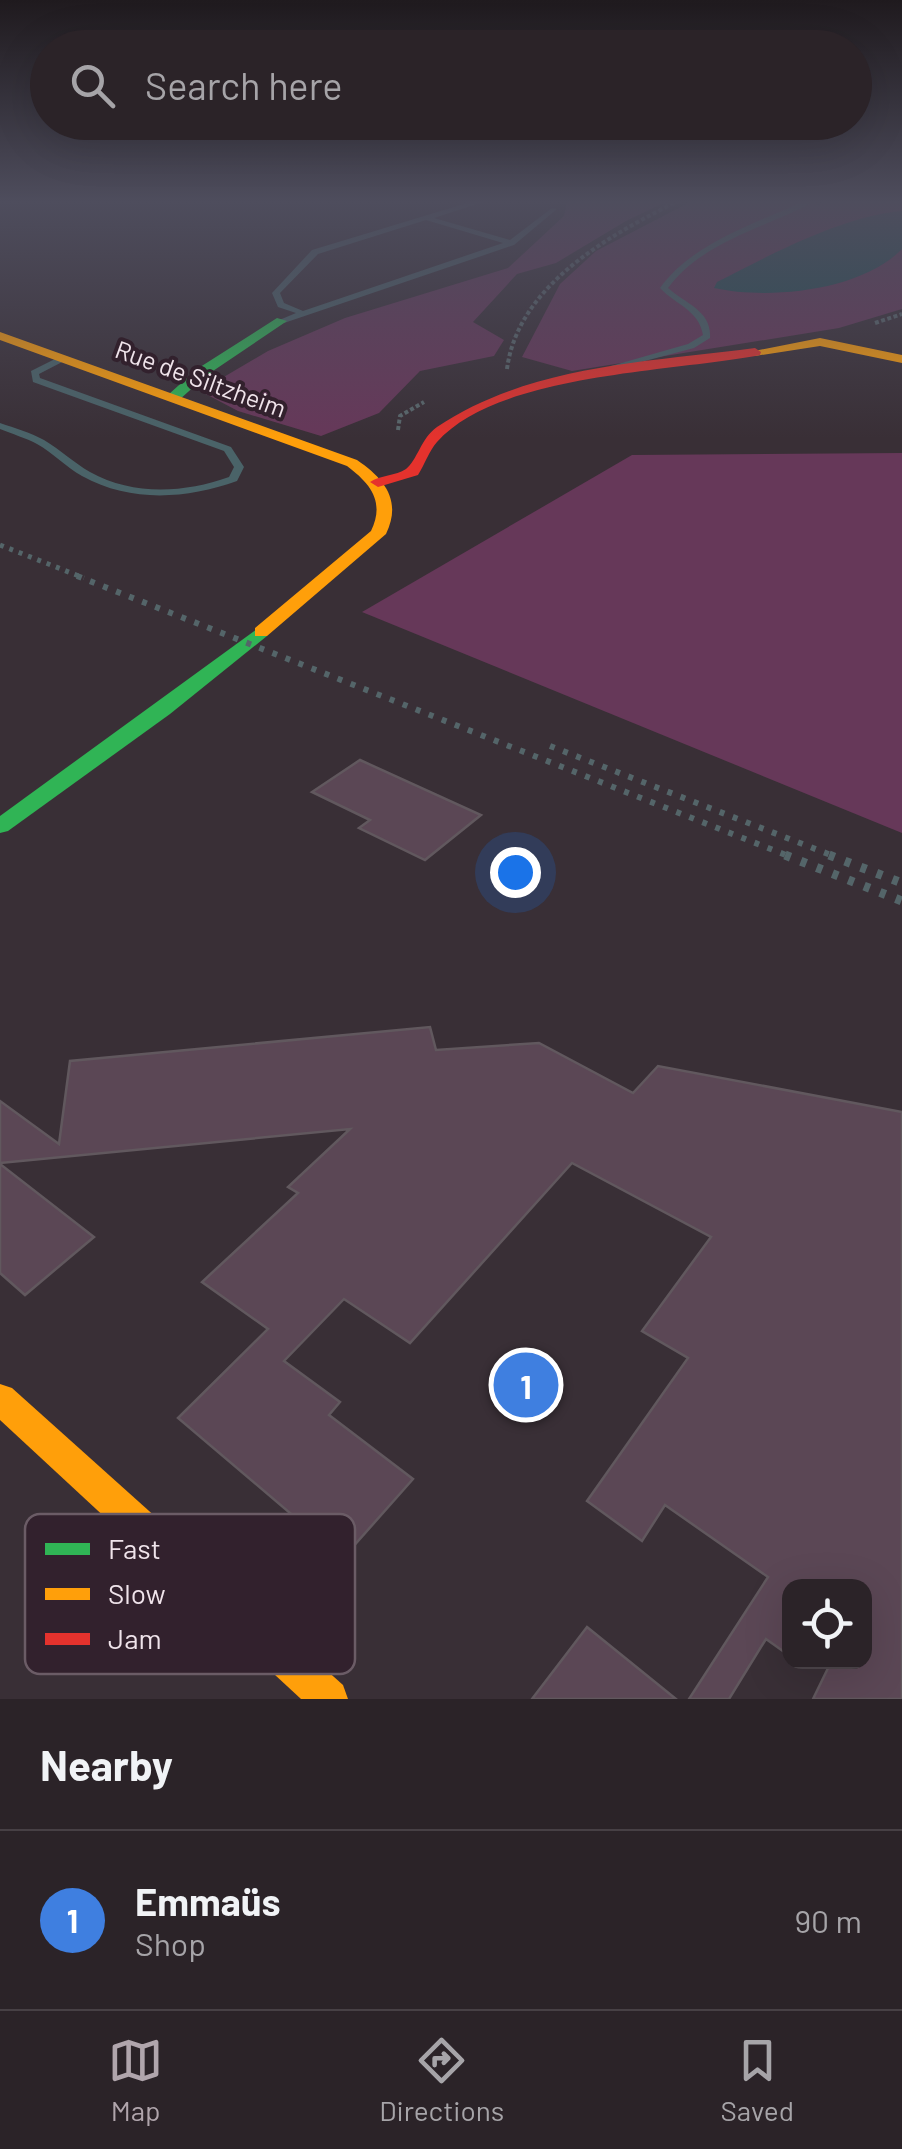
<!DOCTYPE html>
<meta charset="utf-8">
<style>
body{margin:0;font-family:Barlow,sans-serif;background:#332b30;color:#f1f3f6}
.controls{position:absolute;right:30px;bottom:30px;display:grid;overflow:hidden;border-radius:20px;box-shadow:0 10px 40px #0002}
.controls button{width:90px;height:90px;display:grid;place-items:center;padding:0;border:0;border-bottom:2px solid #474045;background:#2b2328;color:#f1f3f6;font:50px sans-serif}
.you{position:absolute;left:515px;top:872px;width:35px;height:35px;margin:-25px;border:8px solid #fff;border-radius:50%;background:#1a73e8;box-shadow:0 0 0 15px #1a73e833}
.badge{display:grid;place-items:center;width:65px;height:65px;border-radius:50%;background:#b0a5ac;color:#fff;font-size:32px;font-weight:700}
.pin{position:absolute;translate:-50% -50%;border:5px solid #fff;box-shadow:0 2px 10px #0006}
.list{margin:0;padding:0;list-style:none}
h2{display:flex;justify-content:space-between;align-items:center;height:130px;margin:0;padding:0 40px;font-size:42px}
h2 small{font-size:32px;font-weight:400;color:#a6a4a8}
.list li{display:grid;grid-template-columns:65px 1fr auto;gap:30px;align-items:center;box-sizing:border-box;height:180px;padding:0 40px;border-top:2px solid #474045}
.list b{display:block;font-size:38px;white-space:nowrap}
.list p{margin:0;font-size:32px;white-space:nowrap;color:#a6a4a8}
.list em{font-size:32px;font-style:normal;color:#a6a4a8}
.icon{flex:none;width:55px;height:55px;fill:none;stroke:currentColor;stroke-width:2;stroke-linecap:round;stroke-linejoin:round}
.map{position:relative;flex:none;width:902px;height:1699px;overflow:hidden}
.search{position:absolute;background:#2b2328;box-shadow:0 10px 40px #0002;left:30px;right:30px;top:30px;height:110px;display:flex;align-items:center;gap:25px;box-sizing:border-box;padding:0 35px;border-radius:55px;color:#a6a4a8;font-size:38px}
.sheet{height:310px;background:#2b2328}
nav{display:flex;justify-content:space-around;align-items:center;box-sizing:border-box;height:140px;border-top:2px solid #474045;background:#2b2328;font-size:28px;color:#a6a4a8}
nav a{display:grid;justify-items:center;gap:5px}
nav .on{color:#b0a5ac}
.map>svg:first-child{display:block}
.green{fill:#663859}
.water{fill:#234e54}
.building{fill:#5b4755;stroke:#61585e;stroke-width:2.5}
.lines{fill:none;stroke-linecap:round;stroke-linejoin:round}
.path{stroke:#59676b;stroke-width:4;stroke-dasharray:4 2.5;stroke-linecap:butt}
.lane{fill:#4a6368;fill-rule:evenodd}
.fast{fill:#30b455;fill-rule:evenodd}
.slow{fill:#ff9f0a;fill-rule:evenodd}
.jam{fill:#e5322d;fill-rule:evenodd}
.rail-far2{stroke:#546569;stroke-width:5;stroke-dasharray:4 6;stroke-linecap:butt}
.rail-far1{stroke:#546569;stroke-width:6;stroke-dasharray:5 9;stroke-linecap:butt}
.rail{stroke:#546569;stroke-width:9;stroke-dasharray:6 11;stroke-linecap:butt}
.labels{text-anchor:middle;dominant-baseline:central;stroke-width:8;stroke-linejoin:round;paint-order:stroke}
.far-street-label{font-size:25px;fill:#f0e4eb;stroke:#32212d}
.key{fill:#32212d;stroke:#6b5c66;stroke-width:2.5}
.key-label{font-size:28px;fill:#f0e4eb}
</style>
<div class="map">
<svg width="902" height="1699" viewBox="0 0 902 1699">
<rect width="100%" height="100%" fill="#392f36"/>
<g class="green">
<path d="M670 200 626 221 556 263 517 274 473 322 504 340 494 356 420 371 379 413 321 436 238 411 200 391 268 351 345 318 508 268 564 216 567 201Z"/>
<path d="M694 200H799L819 205 829 200H902V309L839 328 572 371 522 357 560 284 596 251Z"/>
<path d="M902 453V833L362 612 632 455Z"/>
</g>
<path class="water" d="M902 211V249C861 291 769 300 714 288L717 282C770 255 842 216 902 211Z"/>
<g class="building">
<path d="M360 760 481 815 425 860 359 828 370 820 312 792Z"/>
<path d="M430 1027 436 1050 539 1043 633 1093 658 1066 902 1112V1699H813L831 1662H864V1586H790V1656L766 1639 729 1699H689L768 1577 665 1505 642 1541 587 1501 688 1358 642 1331 711 1237 572 1163 410 1343 344 1299 284 1361 340 1402 329 1415 413 1479 343 1558 178 1418 268 1329 202 1282 298 1193 288 1187 350 1129 0 1163V1101L59 1144 70 1061Z"/>
<path d="M0 1164 94 1237 25 1295 0 1273Z"/>
<path d="M587 1627 676 1699H532Z"/>
</g>
<g class="lines">
<g class="path">
<path d="M875 323 902 314"/>
<path d="M507 369C518 284 612 234 680 200"/>
<path d="M398 430 400 416 424 402"/>
</g>
<g class="lane">
<path d="M477 200H489L434 218 510 240 552 208 557 209 514 245 284 323 277 321 296 313 278 307 272 293 312 250ZM426 220 503 243 303 311 284 303 280 293 318 254Z"/>
<path d="M529 200H557L554 202Z"/>
<path d="M807 200H817C769 227 702 241 668 288 686 304 712 311 710 338L694 348 611 370V366L688 344 703 335C699 310 676 305 660 288 693 242 757 223 807 200Z"/>
<path d="M63 355 67 358 66 360 39 374 40 378 231 447 244 467 237 481C186 499 131 503 82 476 66 467 53 453 37 444 26 438 12 434 0 429V423C15 428 31 433 44 440 61 450 74 463 90 472 133 496 184 493 229 477L234 467 224 451 33 382 31 371Z"/>
</g>
<g class="fast">
<path d="M277 318 287 321 207 375 179 400H169V394L197 369Z"/>
<path d="M261 626 267 628V636L170 714 8 831 0 833V816Z"/>
</g>
<g class="slow">
<path d="M0 332 357 460C385 479 402 501 386 534L267 636H255V628L371 531C385 502 371 484 347 466L0 340Z"/>
<path d="M820 338 902 355V363L820 346 755 356 749 352Z"/>
<path d="M0 1384 12 1388 343 1685 348 1699H301L0 1420Z"/>
</g>
<path class="jam" d="M755 348 761 352 760 355C674 372 498 373 437 442 429 451 425 464 418 475L378 487 370 482C380 475 396 476 406 469 417 461 421 438 437 427 529 365 649 362 755 348Z"/>
<path class="rail-far2" d="M0 545 84 578"/>
<g class="rail-far1">
<path d="M77 576 791 857"/>
<path d="M550 746 836 857"/>
</g>
<g class="rail">
<path d="M785 855 902 901"/>
<path d="M829 855 902 883"/>
</g>
</g>
<linearGradient id="sky" x2="0" y2="1"><stop stop-color="#1f1a1e"/><stop offset="0.46" stop-color="#4e4d5d"/><stop offset="1" stop-color="#4e4d5d" stop-opacity="0"/></linearGradient>
<rect width="902" height="438" fill="url(#sky)"/>
<g class="labels">
<g class="far-street-label">
<text transform="translate(201 378) rotate(20)">Rue de Siltzheim</text>
</g>
</g>
<rect x="25" y="1514" width="330" height="160" rx="15" class="key"/>
<rect x="45" y="1543" width="45" height="12" fill="#30b455"/>
<rect x="45" y="1588" width="45" height="12" fill="#ff9f0a"/>
<rect x="45" y="1633" width="45" height="12" fill="#e5322d"/>
<g class="key-label">
<text x="108" y="1559">Fast</text>
<text x="108" y="1604">Slow</text>
<text x="108" y="1649">Jam</text>
</g>
</svg>
<div class="controls">
<button><svg class="icon" aria-label="locate" viewBox="0 0 24 24"><circle cx="12" cy="12" r="6"/><path d="M12 2v4M12 18v4M2 12h4M18 12h4"/></svg></button>
</div>
<div class="you"></div>
<div class="pin badge" style="left:526px;top:1385px;background:#3f7fe0">1</div>
<div class="search"><svg class="icon" aria-label="search" viewBox="0 0 24 24"><circle cx="10" cy="10" r="6"/><path d="M15 15l6 6"/></svg>Search here</div>
</div>
<section class="sheet">
<h2>Nearby<small></small></h2>
<ul class="list">
<li><span class="badge" style="background:#3f7fe0">1</span><div><b>Emmaüs</b><p>Shop</p></div><em>90 m</em></li>
</ul>
</section>
<nav>
<a class="on"><svg class="icon" aria-label="map" viewBox="0 0 24 24"><path d="M3 6l6-2 6 2 6-2v14l-6 2-6-2-6 2zM9 4v14M15 6v14"/></svg>Map</a>
<a><svg class="icon" aria-label="directions" viewBox="0 0 24 24"><path d="M12 3l9 9-9 9-9-9zM9 14v-3h6M13 9l2 2-2 2"/></svg>Directions</a>
<a><svg class="icon" aria-label="saved" viewBox="0 0 24 24"><path d="M7 4h10v16l-5-4-5 4z"/></svg>Saved</a>
</nav>
